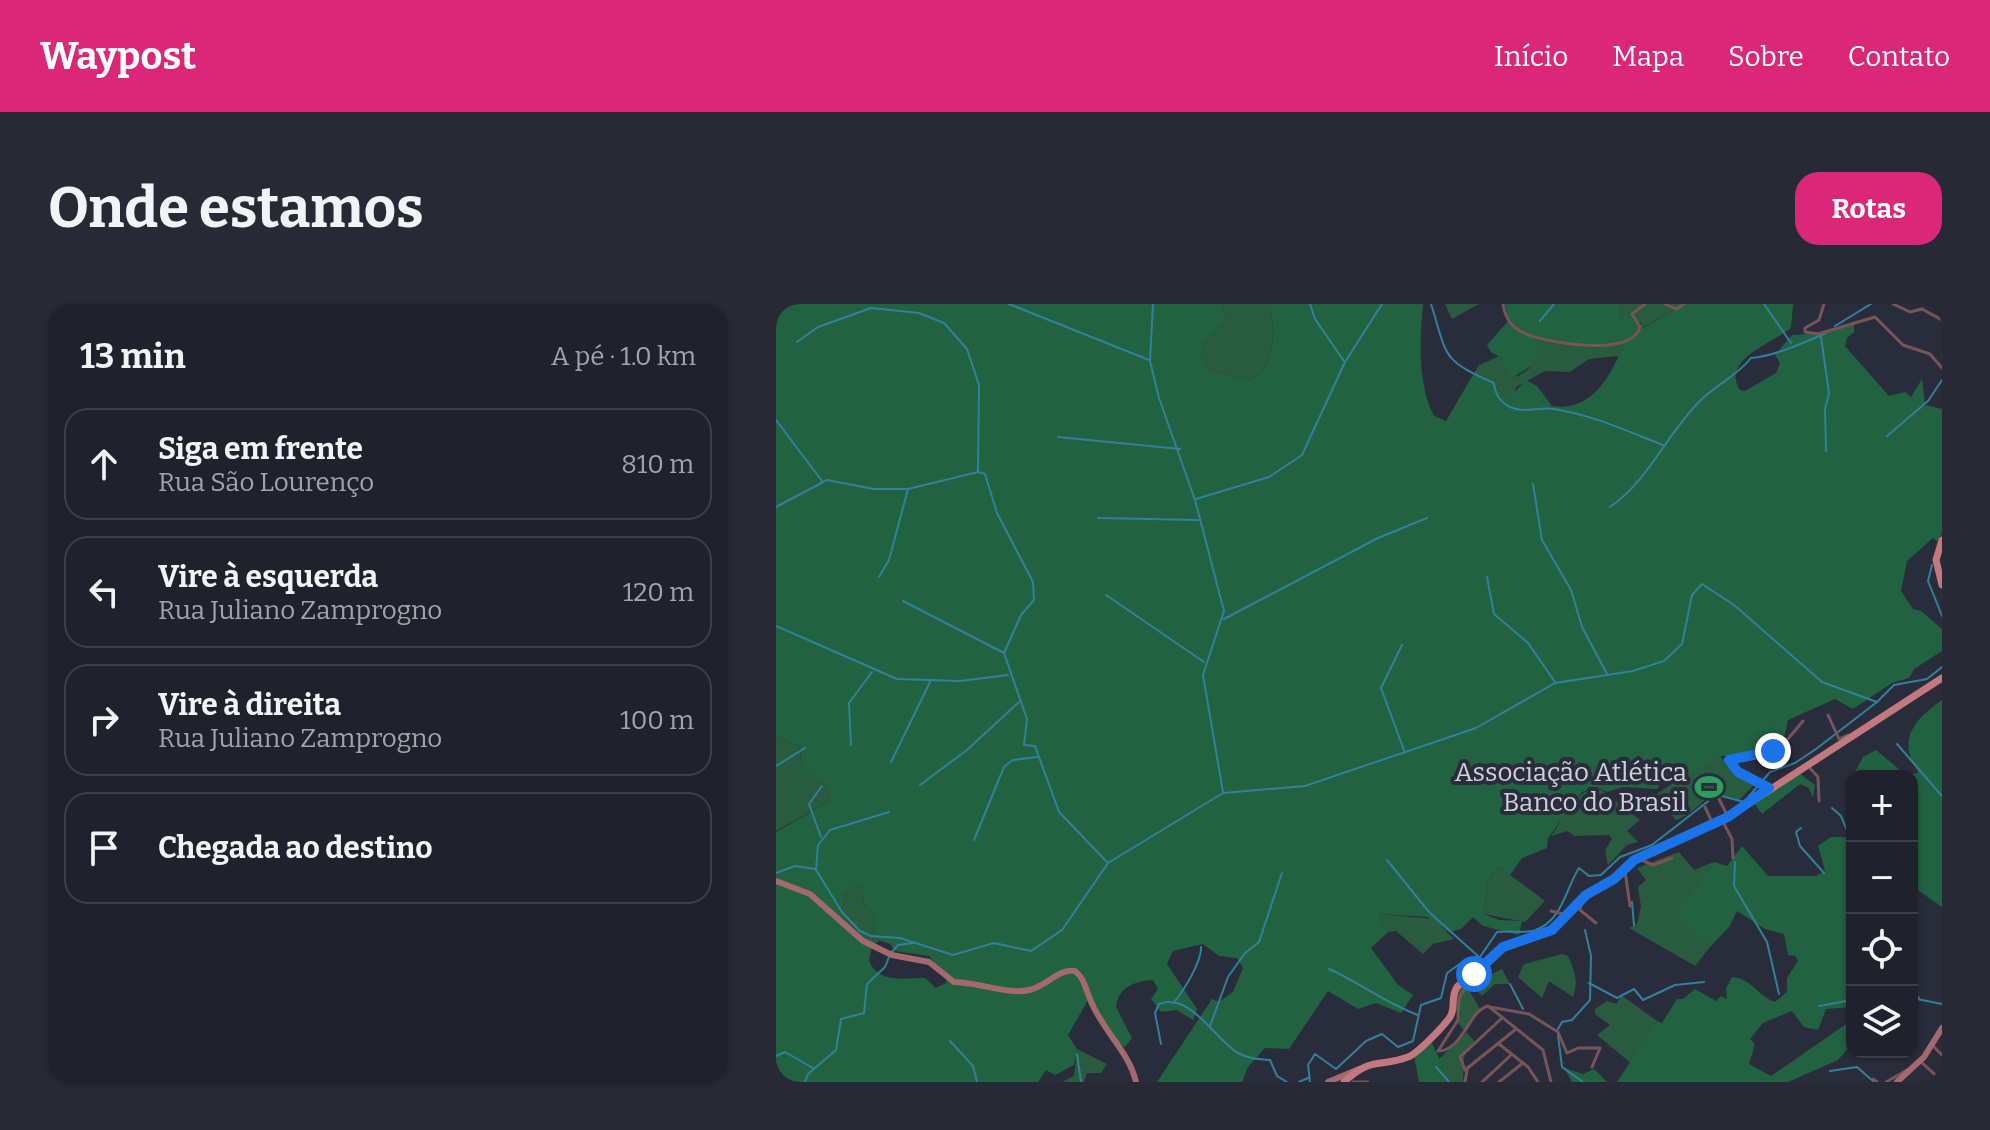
<!DOCTYPE html>
<html lang="pt">
<meta charset="utf-8">
<style>
body{margin:0;font-family:Bitter,serif;background:#272a34;color:#f1f3f6}
.controls{position:absolute;right:24px;bottom:24px;display:grid;overflow:hidden;border-radius:16px;box-shadow:0 2px 6px #0004}
.controls button{width:72px;height:72px;display:grid;place-items:center;padding:0;border:0;border-bottom:2px solid #3c3f48;background:#1f222c;color:#f1f3f6;font:40px sans-serif}
.stop{position:absolute;width:24px;height:24px;margin:-18px;border:6px solid #1a73e8;border-radius:50%;background:#fff}
.stop.end{background:#1a73e8;border-color:#fff;box-shadow:0 2px 8px #0008}
.list{margin:0;padding:0;list-style:none}
h2{display:flex;justify-content:space-between;align-items:center;height:104px;margin:0;padding:0 32px;font-size:34px}
h2 small{font-size:26px;font-weight:400;color:#a1a4a9}
.list li{display:grid;grid-template-columns:52px 1fr auto;gap:24px;align-items:center;box-sizing:border-box;height:112px;margin:0 16px 16px;padding:0 16px;border:2px solid #3c3f48;border-radius:24px}
.list b{display:block;font-size:30px;white-space:nowrap}
.list p{margin:0;font-size:26px;white-space:nowrap;color:#a1a4a9}
.list em{font-size:26px;font-style:normal;color:#a1a4a9}
.icon{flex:none;width:44px;height:44px;fill:none;stroke:currentColor;stroke-width:2;stroke-linecap:round;stroke-linejoin:round}
.map{position:relative;flex:none;width:1166px;height:778px;overflow:hidden;border-radius:24px}
header{display:flex;align-items:center;gap:48px;box-sizing:border-box;height:112px;padding:0 40px;background:#db2777;color:#fff}
header strong{font-size:38px}
nav{display:flex;gap:44px;margin-inline-start:auto;font-size:28px}
.intro{display:flex;align-items:center;justify-content:space-between;box-sizing:border-box;height:192px;padding:0 48px}
h1{margin:0;font-size:56px}
.button{padding:20px 36px;border-radius:24px;background:#db2777;color:#fff;font-size:28px;font-weight:700}
main{display:flex;gap:48px;padding:0 48px}
aside{flex:1;background:#1f222c;border-radius:24px;box-shadow:0 2px 6px #0004}
.map>svg:first-child{display:block}
.green{fill:#295b3f}
.forest{fill:#216240;fill-rule:evenodd}
.lines{fill:none;stroke-linecap:round;stroke-linejoin:round}
.stream{stroke:#32809c;stroke-width:2}
.street{stroke:#795456;stroke-width:3}
.secondary{stroke:#a3696c;stroke-width:6}
.primary{stroke:#c2797d;stroke-width:7}
.route{stroke:#1a73e8;stroke-width:10}
.labels{text-anchor:middle;dominant-baseline:central;stroke-width:8;stroke-linejoin:round;paint-order:stroke}
.poi-label{font-size:26px;fill:#cfd2db;stroke:#292d3b;text-anchor:end}
</style>
<header>
<strong>Waypost</strong>
<nav><a>Início</a><a>Mapa</a><a>Sobre</a><a>Contato</a></nav>
</header>
<div class="intro"><h1>Onde estamos</h1><a class="button">Rotas</a></div>
<main>
<aside>
<h2>13 min<small>A pé · 1.0 km</small></h2>
<ul class="list">
<li><svg class="icon" aria-label="ahead" viewBox="0 0 24 24"><path d="M12 20V5M6 11l6-6 6 6"/></svg><div><b>Siga em frente</b><p>Rua São Lourenço</p></div><em>810 m</em></li>
<li><svg class="icon" aria-label="left" viewBox="0 0 24 24"><path d="M17 20v-9H6M10 6l-5 5 5 5"/></svg><div><b>Vire à esquerda</b><p>Rua Juliano Zamprogno</p></div><em>120 m</em></li>
<li><svg class="icon" aria-label="right" viewBox="0 0 24 24"><path d="M7 20v-9h11M14 6l5 5-5 5"/></svg><div><b>Vire à direita</b><p>Rua Juliano Zamprogno</p></div><em>100 m</em></li>
<li><svg class="icon" aria-label="arrive" viewBox="0 0 24 24"><path d="M6 21V4h12l-3 4 3 4H6"/></svg><div><b>Chegada ao destino</b></div></li>
</ul>
</aside>
<div class="map">
<svg width="1166" height="778" viewBox="0 0 1166 778">
<rect width="100%" height="100%" fill="#292d3b"/>
<g class="green">
<path d="M446 0H494C499 28 501 60 474 77L435 67 423 53 429 38 449 17Z"/>
<path d="M669 0H703L676 15Z"/>
<path d="M845 0H908L866 24 864 18 844 16Z"/>
<path d="M759 33 819 44 851 38 843 52 813 55 794 68 769 67 740 83 738 92 731 97 716 79 698 69 703 61 724 52 741 73C766 57 756 58 759 33Z"/>
<path d="M0 431 22 442C25 448 24 456 28 461 37 474 56 477 54 497L0 527Z"/>
<path d="M942 448 952 463 980 479 963 496C924 482 931 505 900 516L878 492Z"/>
<path d="M823 484 864 516 851 527 862 538 851 541 832 561 829 546 836 535 833 531 798 532 792 527 775 532C790 513 795 487 823 484Z"/>
<path d="M903 548 918 566 938 558 901 610 934 643 919 662 853 624 861 620 865 603 862 583 870 576 861 564Z"/>
<path d="M722 562 769 597 749 618 708 610 711 579Z"/>
<path d="M80 581 85 584 88 600 100 614 97 626 103 637 96 642 82 630 66 605 69 590Z"/>
<path d="M605 610 658 615 678 635 657 640 647 650 620 627 612 628 603 615Z"/>
<path d="M786 650 792 652C798 666 803 677 797 693L773 677 766 694 742 673 748 660Z"/>
<path d="M726 665 734 680H719L706 692 698 683 693 686 704 705 690 728 699 738 688 752 687 778H674L663 772V755L690 729 682 719 685 708 679 707 682 685 702 668 708 674Z"/>
<path d="M845 691 881 717 856 760 821 731 834 721 819 710V705L831 697 841 700Z"/>
<path d="M301 745 331 760 325 769H311L308 778H286L298 772Z"/>
</g>
<g class="forest">
<path d="M0 0H446L449 17 429 38 423 53 435 67 474 77C501 60 499 29 494 0H647C644 36 641 79 658 112L670 117 698 69 716 79 731 96 750 76 761 82 776 102C818 108 834 71 849 39L819 44 759 34 760 59 736 74 726 54 715 48 711 41 733 16 729 0H845L844 15 849 12 861 16 867 24 908 0H1017L1015 24C997 39 944 56 964 86L969 87 1000 69 1004 59 999 51 1016 31 1036 30 1078 19V28L1071 34 1069 42 1113 92 1129 88 1135 93 1146 75 1149 101 1166 105V230L1161 237 1157 234 1131 257 1125 287 1137 305 1145 307 1166 325V347L1138 365 1133 374 1116 379 1077 405 1059 395 1012 416 1007 438 987 452H944L904 477 885 479 881 485 847 483 831 488 823 484 806 488 772 534 771 544 746 554 734 571 722 562 711 579 708 610 723 616 746 617 743 631 707 622 697 613 685 625 673 628 651 613 605 610 603 615 612 628 595 644 622 681 637 691 625 709 600 699 582 705 552 687 513 745 489 744 472 763 466 778H381L436 695 443 698 457 688 467 664 461 654 443 652 427 640 397 647 391 660 421 705 417 716 401 706 385 708 375 695 382 685 377 676C358 677 342 684 340 703L356 734 349 743 342 740 312 696 292 731 301 745 298 761 279 771 270 766 262 778H0V528L54 497C56 477 36 474 27 461 24 456 26 448 22 442L0 431ZM80 581 85 584 88 600 100 614 97 625 102 636 114 640 119 647 153 652 171 675 170 679 160 684 149 674C128 674 103 680 93 657L96 642 82 630 66 605 69 590Z"/>
<path d="M1166 396V603L1136 582V472H1077L1087 453 1100 446 1130 471 1142 469C1141 463 1136 459 1134 452 1127 425 1147 410 1166 396Z"/>
<path d="M1023 469 1039 481 1037 494 1033 484 1024 480 986 510 978 499Z"/>
<path d="M1055 533H1076V703L1050 705 1042 726 1028 723 1016 707 987 719 974 735 979 740 973 760 995 772 1076 716V740L1062 756 1012 778H841L881 717 886 719 901 695H907L919 685 940 697 945 692 951 695 950 685 956 673C975 674 983 693 999 698L1011 688V674L1022 657 1020 652 1012 651 1008 630 989 625 961 607 953 623 934 643 900 610 938 558 951 562 966 542 992 572H1040L1049 567 1042 542Z"/>
<path d="M655 737 666 760 663 772 674 778H643L638 752Z"/>
<path d="M788 764 807 770 818 765 831 778H796Z"/>
</g>
<g class="lines">
<g class="stream">
<path d="M233 0 373 56"/>
<path d="M377 0 374 57 383 94 419 196 448 307 427 371 447 488"/>
<path d="M534 0 539 15 568 57"/>
<path d="M655 0C672 53 664 55 718 79 719 90 724 98 734 103 749 110 763 102 778 105 816 111 851 127 887 141"/>
<path d="M988 0 1015 39"/>
<path d="M764 17 778 0"/>
<path d="M1059 22 1095 0"/>
<path d="M1045 33 1053 89 1049 105 1050 147"/>
<path d="M21 38 42 23 95 4 143 9 168 19 191 45 203 81 202 167"/>
<path d="M0 116 46 177"/>
<path d="M1111 132 1152 97 1166 76"/>
<path d="M282 133 404 145"/>
<path d="M757 180 766 236 795 286 806 323 831 370"/>
<path d="M420 195 493 173 526 151 569 58 606 0"/>
<path d="M0 203 51 176 98 185H132L202 168 209 170 221 209 257 278 258 296 245 311 228 349 251 415 248 441 259 442 283 508 331 558"/>
<path d="M834 203C873 176 890 131 923 98 939 81 961 72 975 54 999 52 1027 39 1050 29"/>
<path d="M322 214 422 216"/>
<path d="M1156 261 1152 277 1166 312"/>
<path d="M103 273 113 256 132 185"/>
<path d="M711 273 718 310 752 339 779 378"/>
<path d="M330 291 428 358"/>
<path d="M127 297 228 349"/>
<path d="M448 315 602 234 651 214"/>
<path d="M0 322 121 375 184 377 232 371"/>
<path d="M626 341 605 384 629 449"/>
<path d="M1121 440 1166 492"/>
<path d="M75 441 73 399 96 368"/>
<path d="M115 458 154 378"/>
<path d="M0 462 29 444"/>
<path d="M144 481 191 446 243 398"/>
<path d="M1056 504 1065 512 1075 536"/>
<path d="M113 508 54 526 42 541 40 566 66 608 84 627 95 632 124 634 177 651 218 639 255 647 286 626 332 559 447 489 529 482 700 424 779 379 857 367 888 357 906 340 916 291 926 280 958 301 1046 378 1101 398"/>
<path d="M1025 524 1020 528 1024 542 1048 569"/>
<path d="M45 533 33 500 46 482"/>
<path d="M198 536 228 463 237 456 261 453"/>
<path d="M611 556 653 608 703 653"/>
<path d="M959 558 958 582 991 638 1003 690"/>
<path d="M0 569 19 562 39 565"/>
<path d="M856 598 858 621"/>
<path d="M115 649 122 641 137 639"/>
<path d="M553 665C585 679 607 698 642 711"/>
<path d="M813 679 841 694 858 685 867 696 899 681 928 678"/>
<path d="M734 680 747 705"/>
<path d="M1136 686 1143 694"/>
<path d="M1136 694 1166 700"/>
<path d="M399 697C408 686 426 657 425 643"/>
<path d="M1043 702 1076 696"/>
<path d="M434 722 452 673 469 649 483 638 506 569"/>
<path d="M782 725 786 718 796 716 814 696 815 652 809 626"/>
<path d="M782 731 786 763 807 778"/>
<path d="M174 737 197 762 201 778"/>
<path d="M385 740 379 709 383 700C415 688 438 735 462 749 473 755 482 755 494 756L501 772 511 778"/>
<path d="M301 750 305 778"/>
<path d="M0 752 9 748 37 764"/>
<path d="M660 763 673 778"/>
<path d="M1054 767 1081 763 1098 778"/>
<path d="M29 778 32 770 60 746 65 715 88 709 91 680 109 663 113 653"/>
<path d="M523 778 532 774"/>
<path d="M534 778 532 761 539 750 560 765 590 737 606 730 622 743 637 737 645 701 665 694 671 669 688 657 704 653 721 628C733 626 749 630 760 626 787 615 789 586 803 564L813 572 825 571 844 553 876 541 935 495 946 492 968 498 994 468 1019 459 1040 445 1101 398 1118 381 1151 375 1166 363"/>
</g>
<g class="street">
<path d="M727 0C729 13 736 24 748 29 770 39 856 54 864 23L856 10 869 0"/>
<path d="M889 0 900 5 908 0"/>
<path d="M1048 0 1043 16 1029 24V28L1042 30 1099 13 1127 41 1154 50 1166 64"/>
<path d="M1117 0 1134 8 1146 5"/>
<path d="M1146 5 1166 16"/>
<path d="M1052 411 1063 435 1072 431"/>
<path d="M1033 463 1042 473 1043 497"/>
<path d="M993 484 962 468 953 456 1006 442 1027 417"/>
<path d="M943 495 952 513"/>
<path d="M929 503 937 520"/>
<path d="M946 516 956 535 957 554"/>
<path d="M865 556 877 561 896 554"/>
<path d="M849 567 854 602"/>
<path d="M806 598 804 606 820 619"/>
<path d="M775 607 787 610"/>
<path d="M696 673 683 694 682 716 662 747C687 747 692 707 712 702L767 746 775 778"/>
<path d="M714 703 753 710 782 728 791 749 802 744H824L816 763"/>
<path d="M725 715 684 753 689 766 740 725"/>
<path d="M723 740 752 763 762 778"/>
<path d="M1156 741 1166 751"/>
<path d="M1144 757 1166 777"/>
<path d="M1097 775 1101 778"/>
<path d="M577 778H592"/>
<path d="M689 778 691 766"/>
<path d="M706 778 735 751"/>
<path d="M723 778 747 759"/>
<path d="M1110 778 1131 766"/>
</g>
<g class="secondary">
<path d="M0 577 34 590 87 637 116 651 153 658 178 678C202 678 232 691 253 686 270 683 283 664 299 667 309 675 309 684 314 695 325 725 353 747 360 778"/>
<path d="M552 778 583 765"/>
<path d="M1121 778 1148 753 1166 724"/>
</g>
<g class="primary">
<path d="M1166 236 1160 256 1166 281"/>
<path d="M568 778C596 752 602 764 632 753 641 750 668 722 674 713 680 704 674 694 681 683L727 643 776 626 810 591 838 575 858 556 952 513 1166 374"/>
</g>
</g>
<g class="lines">
<path class="route" d="M698 670 727 643 776 626 810 591 838 575 858 556 952 513 993 484 962 468 953 456 997 447"/>
</g>
<defs>
<symbol id="stadium-bare" viewBox="-9 -9 18 18"><path d="M0-5a6.5 5 0 1 0 0 10a6.5 5 0 1 0 0-10ZM-3.5-1.8h7v3.6h-7Z" fill="#2e9e5b" stroke="#292d3b" stroke-width="2.5" paint-order="stroke"/></symbol>
</defs>
<g fill-rule="evenodd">
<use href="#stadium-bare" x="913" y="463" width="40" height="40"/>
</g>
<g class="labels">
<g class="poi-label">
<text x="911" y="468">Associação Atlética<tspan x="911" dy="30">Banco do Brasil</tspan></text>
</g>
</g>
</svg>
<div class="controls">
<button>+</button>
<button>−</button>
<button><svg class="icon" aria-label="locate" viewBox="0 0 24 24"><circle cx="12" cy="12" r="6"/><path d="M12 2v4M12 18v4M2 12h4M18 12h4"/></svg></button>
<button><svg class="icon" aria-label="layers" viewBox="0 0 24 24"><path d="M12 4l9 5-9 5-9-5zM3 14l9 5 9-5"/></svg></button>
</div>
<div class="stop" style="left:698px;top:670px"></div>
<div class="stop end" style="left:997px;top:447px"></div>
</div>
</main>
